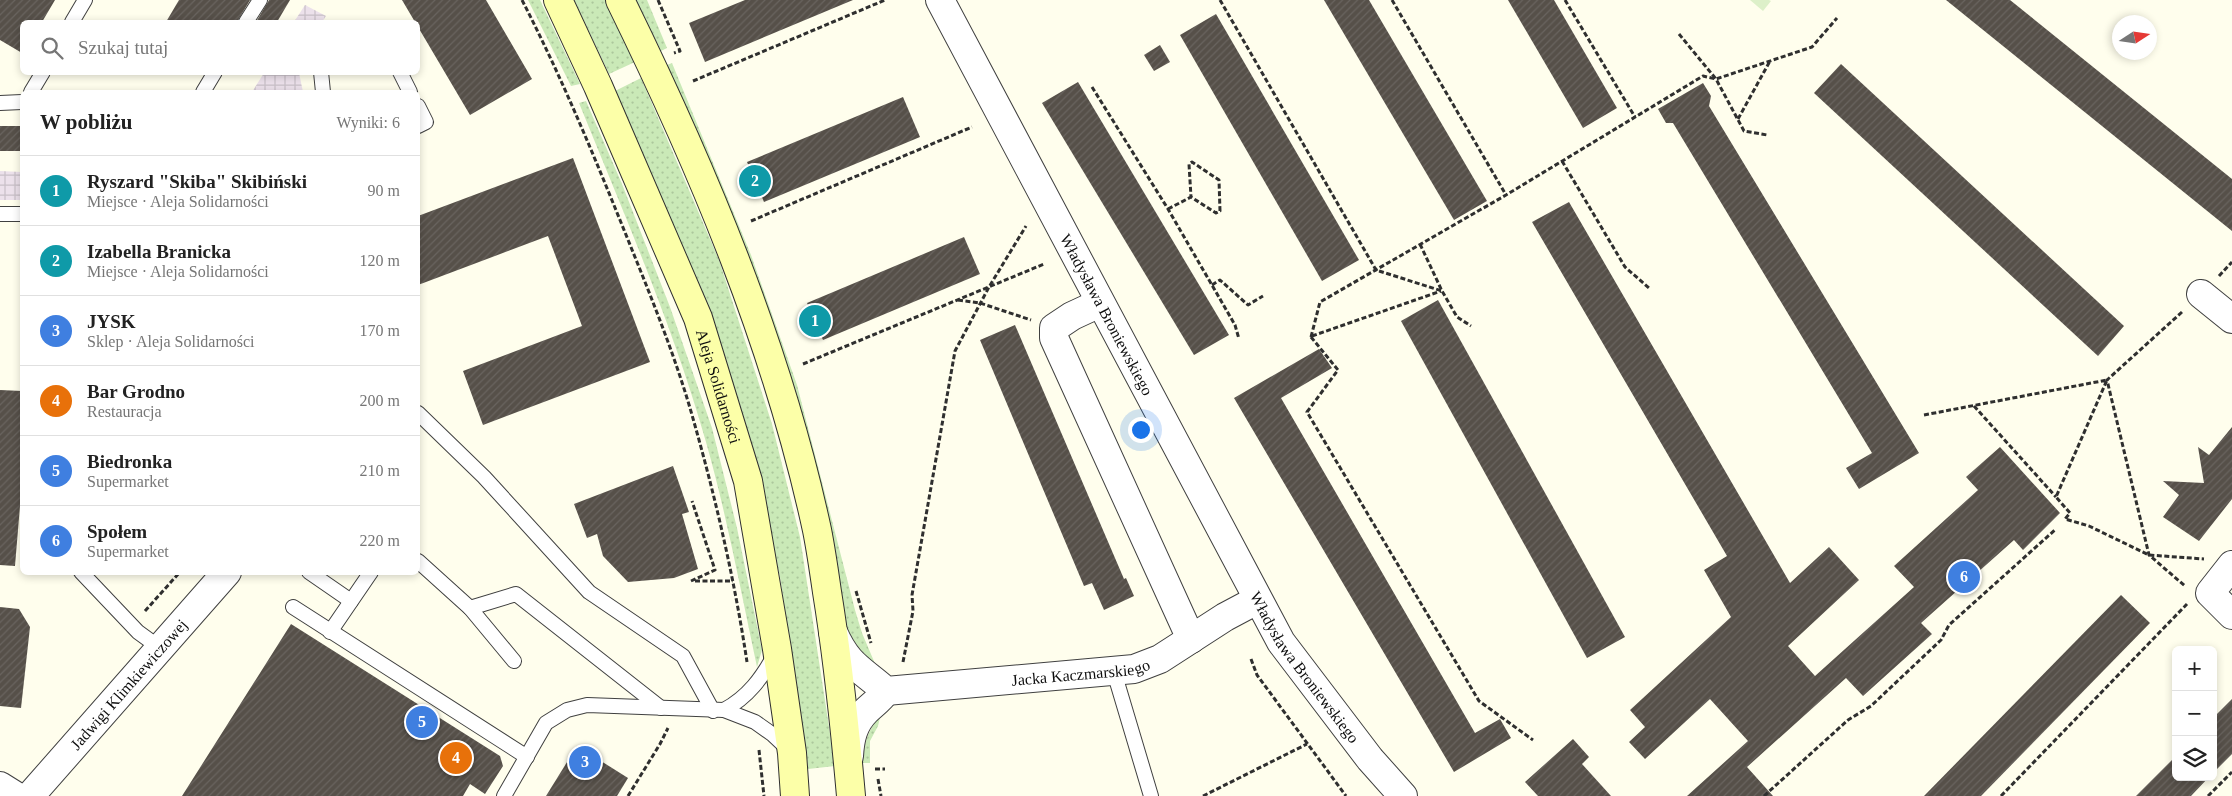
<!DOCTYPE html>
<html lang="pl">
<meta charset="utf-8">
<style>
body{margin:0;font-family:Georgia,serif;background:#f6f6f6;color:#222}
.controls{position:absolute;right:15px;bottom:15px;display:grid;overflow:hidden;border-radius:8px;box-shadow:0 2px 8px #0003}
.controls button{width:45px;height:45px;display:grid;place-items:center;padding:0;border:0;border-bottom:1px solid #e0e0e0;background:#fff;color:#222;font:25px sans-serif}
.compass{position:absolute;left:2112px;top:15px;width:45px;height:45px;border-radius:50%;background:#fff;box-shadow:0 2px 8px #0003;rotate:78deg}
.you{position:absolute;left:1140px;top:429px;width:18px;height:18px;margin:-12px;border:4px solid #fff;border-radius:50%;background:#1a73e8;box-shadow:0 0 0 8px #1a73e833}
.badge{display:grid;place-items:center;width:32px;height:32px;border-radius:50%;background:#b45309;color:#fff;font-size:16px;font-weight:700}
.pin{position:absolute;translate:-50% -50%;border:2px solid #fff;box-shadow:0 1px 5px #0006}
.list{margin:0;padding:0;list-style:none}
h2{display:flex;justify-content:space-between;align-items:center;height:65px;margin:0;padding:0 20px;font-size:21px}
h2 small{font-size:16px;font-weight:400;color:#767676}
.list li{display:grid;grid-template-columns:32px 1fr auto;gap:15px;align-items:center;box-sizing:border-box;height:70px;padding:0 20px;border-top:1px solid #e0e0e0}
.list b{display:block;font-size:19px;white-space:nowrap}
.list p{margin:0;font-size:16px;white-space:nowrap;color:#767676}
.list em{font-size:16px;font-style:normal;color:#767676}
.icon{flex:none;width:28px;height:28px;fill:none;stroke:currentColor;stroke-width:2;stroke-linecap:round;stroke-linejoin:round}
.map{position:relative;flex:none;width:2232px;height:796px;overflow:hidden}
.search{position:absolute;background:#fff;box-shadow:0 2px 8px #0003;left:20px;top:20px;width:400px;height:55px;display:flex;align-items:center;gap:12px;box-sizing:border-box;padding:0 18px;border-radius:8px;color:#767676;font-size:19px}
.panel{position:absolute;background:#fff;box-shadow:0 2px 8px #0003;left:20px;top:90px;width:400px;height:485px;border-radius:8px}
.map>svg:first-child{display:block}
.industrial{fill:url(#industrial-grid)}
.grass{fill:url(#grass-dots)}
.pitch{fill:#ddf0c9}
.building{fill:url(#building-hatch)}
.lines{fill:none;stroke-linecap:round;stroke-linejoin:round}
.service-casing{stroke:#404040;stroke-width:16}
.minor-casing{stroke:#404040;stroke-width:30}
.secondary-casing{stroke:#2f2f2f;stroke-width:30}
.path{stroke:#2f2f2f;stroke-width:3;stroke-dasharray:5 2.5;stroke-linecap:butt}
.service{stroke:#fff;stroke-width:14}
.minor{stroke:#fff;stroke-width:28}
.secondary{stroke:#fcffa8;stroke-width:28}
.labels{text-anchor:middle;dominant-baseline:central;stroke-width:5;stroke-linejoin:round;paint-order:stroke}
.street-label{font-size:16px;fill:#0d0d0d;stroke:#fff}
</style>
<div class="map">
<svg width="2232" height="796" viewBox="0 0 2232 796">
<defs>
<pattern id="industrial-grid" width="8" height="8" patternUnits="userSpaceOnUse" patternTransform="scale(1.25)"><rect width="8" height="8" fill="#ece1eb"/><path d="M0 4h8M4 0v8" fill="none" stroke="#c9c0c8"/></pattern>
<pattern id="grass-dots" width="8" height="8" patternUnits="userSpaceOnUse" patternTransform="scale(1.25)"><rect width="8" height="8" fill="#cae9b7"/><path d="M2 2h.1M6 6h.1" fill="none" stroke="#acc79c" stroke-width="1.8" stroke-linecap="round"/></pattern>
<pattern id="building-hatch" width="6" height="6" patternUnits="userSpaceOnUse" patternTransform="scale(1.25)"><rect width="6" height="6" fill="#565049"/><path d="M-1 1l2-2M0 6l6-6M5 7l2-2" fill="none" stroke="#69645f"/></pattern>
</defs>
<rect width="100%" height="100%" fill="#fffeed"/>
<g class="industrial">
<path d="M305 5 326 16 322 22H294Z"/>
<path d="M264 73H299L303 92H252Z"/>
<path d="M0 171 22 172V200H0Z"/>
</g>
<g class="grass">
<path d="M528 0H540L580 84 571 86Z"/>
<path d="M574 0H606L635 62 609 74Z"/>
<path d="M636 0H647L667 48 661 51Z"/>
<path d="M672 63 751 255 797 385 855 610 862 633 876 666 863 658 846 630 706 160 667 65Z"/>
<path d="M641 78 719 260 772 424 800 537 835 766 808 769 780 577 744 432 615 91Z"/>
<path d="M586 101 622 184 670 307 712 428 737 528 762 650 757 667C741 592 727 516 706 442 673 326 624 214 579 103Z"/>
<path d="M881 713 878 726 870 741V763H863C863 742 869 730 881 713Z"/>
</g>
<path class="pitch" d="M1750 0H1769L1771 1 1763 11Z"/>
<g class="building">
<path d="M0 0H55L42 22H22V53L0 40Z"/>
<path d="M179 0H250L237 22H166Z"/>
<path d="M269 0H290L277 22H256Z"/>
<path d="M402 0H486L532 79 470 115 418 27V22H415Z"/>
<path d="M745 0H853L705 62 689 23Z"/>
<path d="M1324 0H1369L1487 201 1454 220Z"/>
<path d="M1508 0H1554L1617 108 1583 128Z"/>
<path d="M1946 0H2010L2232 179V231Z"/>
<path d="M1216 14 1359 260 1322 281 1180 35Z"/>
<path d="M1160 45 1170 62 1154 71 1144 55Z"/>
<path d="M1841 64 2124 326 2098 356 1814 93Z"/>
<path d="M1078 82 1229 335 1194 355 1042 103Z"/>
<path d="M1703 83 1711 96 1709 106 1919 453 1859 489 1846 468 1872 453 1673 123H1666L1658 109Z"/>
<path d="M903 97 920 137 764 202 747 162Z"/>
<rect x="0" y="126" width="22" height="25"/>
<path d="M573 158 650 362 483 425 463 371 582 326 548 236 418 285V216Z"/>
<path d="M1569 202 1790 583 1829 547 1859 580 1788 646 1815 676 1914 587 1894 566 1978 490 1966 477 2000 447 2060 513 2023 550 2014 540 1921 623 1932 634 1863 696 1846 678 1747 767 1773 796H1687L1748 741 1710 699 1645 759 1629 742 1645 727 1630 710 1731 617 1704 570 1727 556 1532 222Z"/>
<path d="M964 237 980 274 823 340 807 303Z"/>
<path d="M1438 300 1625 637 1587 658 1401 321Z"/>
<path d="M1015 325 1124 579 1126 578 1134 596 1104 610 1092 583 1084 586 980 340Z"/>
<path d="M1319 349 1332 368 1281 398 1475 733 1500 719 1511 738 1454 772 1234 398Z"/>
<path d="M0 390 22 391V506H20L15 566 0 565Z"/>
<path d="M2232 427V499L2199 541 2163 517 2179 495 2163 481 2204 483 2198 447 2209 455Z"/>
<path d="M673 466 689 512 682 514 698 569 674 578 628 582 603 556 597 534 587 538 574 504Z"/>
<path d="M2121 595 2150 623 1981 796H1924Z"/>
<path d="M0 607 19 609 30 627 21 708 0 706Z"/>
<path d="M291 624 500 756 503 766 485 794 470 784 463 796H182Z"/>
<path d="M2232 699V754L2213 773V718Z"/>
<path d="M1573 739 1589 757 1582 764 1611 796H1538L1525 782Z"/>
<path d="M577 746 628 778 617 796H546Z"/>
<path d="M2176 756V777H2209L2191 796H2136Z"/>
</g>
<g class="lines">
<defs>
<g id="service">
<path d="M72 22 85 0"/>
<path d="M246 22 260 0"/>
<path d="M321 72 323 92"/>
<path d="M400 72 410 92"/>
<path d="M31 92 43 72"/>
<path d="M203 92 215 72"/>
<path d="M0 103 22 102"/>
<path d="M418 106 426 122 418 126"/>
<path d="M0 214H22"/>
<path d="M418 413 484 477 589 592 683 656 713 711"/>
<path d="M418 561 470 608 516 594 661 708"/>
<path d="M81 572 138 632 160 648"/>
<path d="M309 572 351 601"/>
<path d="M293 607 527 757"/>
<path d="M470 608 514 661"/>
<path d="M330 632 371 572"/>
<path d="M1114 672 1151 796"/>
<path d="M724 710C748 697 762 678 775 654"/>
<path d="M504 796 546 723 567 710 587 705 724 710 755 722 772 734 790 751"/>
</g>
<g id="minor">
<path id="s1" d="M940 0 1281 642 1370 759 1403 796"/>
<path d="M2201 294 2232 319"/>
<path d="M1100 303 1072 316 1054 328V338L1191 639"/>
<path d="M2232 565 2210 593 2232 615"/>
<path id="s2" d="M833 632C848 666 860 668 886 691L1134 669 1160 659 1225 617 1257 600"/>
<path d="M849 756C850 739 853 724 866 711 873 704 880 700 886 691"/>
<path d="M0 786 16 796"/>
<path id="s3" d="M30 796 227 572"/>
</g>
<g id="secondary">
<path id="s4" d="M558 0 598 86 698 318 748 481 777 649 792 753 795 796"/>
<path d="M620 0C703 169 777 345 817 530 821 550 824 571 827 592 838 660 845 728 851 796"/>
</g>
</defs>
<use href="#service" class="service-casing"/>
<use href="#minor" class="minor-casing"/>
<use href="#secondary" class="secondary-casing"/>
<g class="path">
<path d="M522 0C559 72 590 146 620 220 645 282 671 344 690 408 714 491 734 576 747 662"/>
<path d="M658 0 680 51 674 53"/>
<path d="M1220 0 1376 270 1442 291"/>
<path d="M1392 0 1506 195"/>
<path d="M1565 0 1635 117"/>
<path d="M1679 34 1716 79 1744 131 1767 135"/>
<path d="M693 81 885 0"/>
<path d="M1092 87 1168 209 1235 325 1239 339"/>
<path d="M1738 119 1770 61"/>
<path d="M1562 161 1625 267 1649 288"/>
<path d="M1168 209 1191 197 1216 213 1220 211 1219 180 1192 162 1189 164 1191 197"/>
<path d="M751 221 972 127"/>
<path d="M1420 244 1442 291 1457 317 1471 326"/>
<path d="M2219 276 2232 262"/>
<path d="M1212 285 1220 280 1248 305 1263 296"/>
<path d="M958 300 980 303 1031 320"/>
<path d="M2182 312 2107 380 2149 555 2185 586"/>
<path d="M1312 336 1441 291"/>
<path d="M1311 337 1320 302 1506 195 1703 76 1716 79 1812 47 1837 18"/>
<path d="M1311 337 1338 370 1307 412 1479 701 1533 740"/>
<path d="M803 364 1044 264"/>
<path d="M1974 406 2056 497"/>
<path d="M1924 415 2107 380 2056 497 2070 513 2065 519 2089 526 2149 555 2204 559"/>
<path d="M691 581 715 570 692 501"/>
<path d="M695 581H733"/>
<path d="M856 591 871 643"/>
<path d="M145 611 180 572"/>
<path d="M1251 659 1257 675 1346 796"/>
<path d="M903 662 913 611 912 595 955 351 989 287 1026 226"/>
<path d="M759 750 764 796"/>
<path d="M875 769H885"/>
<path d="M878 779 881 796"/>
<path d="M628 796 660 744 668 728"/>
<path d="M1203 796 1307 744"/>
<path d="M1764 796 1848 720 1871 706 1941 640 1949 625 2056 529"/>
<path d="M2001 796 2187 604"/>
<path d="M2208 796 2232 772"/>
</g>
<use href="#service" class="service"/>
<use href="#minor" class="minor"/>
<use href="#secondary" class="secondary"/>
</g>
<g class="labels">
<g class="street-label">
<text stroke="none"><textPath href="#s1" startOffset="356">Władysława Broniewskiego</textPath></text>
<text stroke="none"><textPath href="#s4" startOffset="419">Aleja Solidarności</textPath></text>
<text stroke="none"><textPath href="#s1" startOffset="761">Władysława Broniewskiego</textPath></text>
<text stroke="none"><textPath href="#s2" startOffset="276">Jacka Kaczmarskiego</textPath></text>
<text stroke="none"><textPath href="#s3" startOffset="149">Jadwigi Klimkiewiczowej</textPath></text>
</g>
</g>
</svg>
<div class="controls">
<button>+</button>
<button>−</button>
<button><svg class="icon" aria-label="layers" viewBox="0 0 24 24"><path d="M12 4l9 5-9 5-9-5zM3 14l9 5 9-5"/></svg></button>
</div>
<svg class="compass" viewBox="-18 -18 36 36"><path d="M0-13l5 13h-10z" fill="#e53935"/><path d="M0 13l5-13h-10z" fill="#767676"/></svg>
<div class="you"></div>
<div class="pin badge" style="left:815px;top:321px;background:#0f9aa8">1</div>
<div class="pin badge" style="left:755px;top:181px;background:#0f9aa8">2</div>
<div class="pin badge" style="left:585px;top:762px;background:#3f7fe0">3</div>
<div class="pin badge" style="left:456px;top:758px;background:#e8710a">4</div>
<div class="pin badge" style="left:422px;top:722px;background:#3f7fe0">5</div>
<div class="pin badge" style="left:1964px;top:577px;background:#3f7fe0">6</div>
<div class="search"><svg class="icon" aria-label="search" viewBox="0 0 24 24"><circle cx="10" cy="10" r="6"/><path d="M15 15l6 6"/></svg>Szukaj tutaj</div>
<section class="panel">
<h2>W pobliżu<small>Wyniki: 6</small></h2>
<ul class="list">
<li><span class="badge" style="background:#0f9aa8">1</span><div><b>Ryszard &quot;Skiba&quot; Skibiński</b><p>Miejsce · Aleja Solidarności</p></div><em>90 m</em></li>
<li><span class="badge" style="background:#0f9aa8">2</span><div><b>Izabella Branicka</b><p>Miejsce · Aleja Solidarności</p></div><em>120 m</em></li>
<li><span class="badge" style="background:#3f7fe0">3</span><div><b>JYSK</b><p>Sklep · Aleja Solidarności</p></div><em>170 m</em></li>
<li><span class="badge" style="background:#e8710a">4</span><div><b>Bar Grodno</b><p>Restauracja</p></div><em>200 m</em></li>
<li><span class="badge" style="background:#3f7fe0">5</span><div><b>Biedronka</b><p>Supermarket</p></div><em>210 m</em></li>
<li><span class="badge" style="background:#3f7fe0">6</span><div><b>Społem</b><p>Supermarket</p></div><em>220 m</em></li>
</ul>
</section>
</div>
